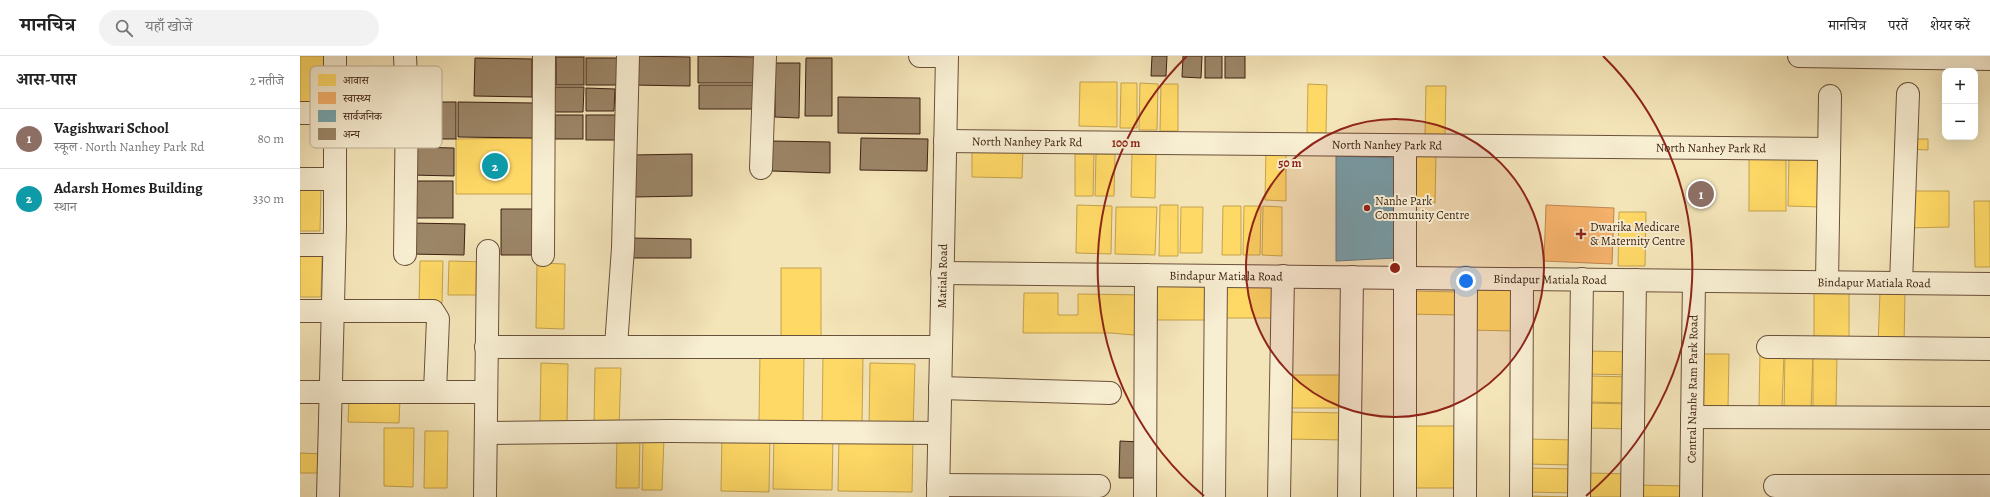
<!DOCTYPE html>
<html lang="hi">
<meta charset="utf-8">
<style>
body{margin:0;font-family:Alegreya,"Noto Serif Devanagari",serif;background:#f2f2f2;color:#222}
.controls{position:absolute;right:12px;top:12px;display:grid;overflow:hidden;border-radius:8px;box-shadow:0 4px 16px #0002}
.controls button{width:36px;height:36px;display:grid;place-items:center;padding:0;border:0;border-bottom:1px solid #e0e0e0;background:#fff;color:#222;font:20px sans-serif}
.you{position:absolute;left:1166px;top:225px;width:14px;height:14px;margin:-10px;border:3px solid #fff;border-radius:50%;background:#1a73e8;box-shadow:0 0 0 6px #1a73e833}
.badge{display:grid;place-items:center;width:26px;height:26px;border-radius:50%;background:#111827;color:#fff;font-size:13px;font-weight:700}
.pin{position:absolute;translate:-50% -50%;border:2px solid #fff;box-shadow:0 1px 4px #0006}
.list{margin:0;padding:0;list-style:none}
h2{display:flex;justify-content:space-between;align-items:center;height:52px;margin:0;padding:0 16px;font-size:17px}
h2 small{font-size:13px;font-weight:400;color:#767676}
.list li{display:grid;grid-template-columns:26px 1fr auto;gap:12px;align-items:center;box-sizing:border-box;height:60px;padding:0 16px;border-top:1px solid #e0e0e0}
.list b{display:block;font-size:15px;white-space:nowrap}
.list p{margin:0;font-size:13px;white-space:nowrap;color:#767676}
.list em{font-size:13px;font-style:normal;color:#767676}
.icon{flex:none;width:22px;height:22px;fill:none;stroke:currentColor;stroke-width:2;stroke-linecap:round;stroke-linejoin:round}
.map{position:relative;flex:none;width:1690px;height:441px;overflow:hidden}
header{display:flex;align-items:center;gap:24px;box-sizing:border-box;height:56px;padding:0 20px;background:#fff;border-bottom:1px solid #e0e0e0}
header strong{font-size:19px}
nav{display:flex;gap:22px;margin-inline-start:auto;font-size:14px}
.search{width:280px;height:36px;background:#f2f2f2;display:flex;align-items:center;gap:10px;box-sizing:border-box;padding:0 14px;border-radius:22px;color:#767676;font-size:15px}
main{display:flex}
aside{flex:1;background:#fff}
.map>svg:first-child{display:block}
.homes{fill:#ffd966;stroke:#c4a24c}
.health{fill:#f6b26b;stroke:#be8650}
.public{fill:#76a5af;stroke:#657d80}
.building{fill:#9c8668;stroke:#3c2011}
.lines{fill:none;stroke-linecap:round;stroke-linejoin:round}
.minor-casing{stroke:#6a513b;stroke-width:24}
.minor{stroke:#f8eed2;stroke-width:22}
.ring{fill:none;stroke:#8f2418;stroke-width:2}
.poi-dot{fill:#8f2418;stroke:#f8eed2;stroke-width:1.5}
.labels{text-anchor:middle;dominant-baseline:central;stroke-width:4;stroke-linejoin:round;paint-order:stroke}
.street-label{font-size:12px;fill:#3c2011;stroke:#f8eed2}
.poi-label{font-size:12px;fill:#3c2011;stroke:#f8eed2;text-anchor:start}
.key{fill:#f8eed2;stroke:#c0b098;stroke-width:1}
.key-label{font-size:11px;fill:#3c2011}
.centre{fill:#8f2418;stroke:#f8eed2;stroke-width:2}
.ring-label{font-size:12px;text-anchor:middle;font-weight:bold;fill:#8f2418;stroke:#f8eed2;stroke-width:4;stroke-linejoin:round;paint-order:stroke}
</style>
<header>
<strong>मानचित्र</strong>
<div class="search"><svg class="icon" aria-label="search" viewBox="0 0 24 24"><circle cx="10" cy="10" r="6"/><path d="M15 15l6 6"/></svg>यहाँ खोजें</div>
<nav><a>मानचित्र</a><a>परतें</a><a>शेयर करें</a></nav>
</header>
<main>
<aside>
<h2>आस-पास<small>2 नतीजे</small></h2>
<ul class="list">
<li><span class="badge" style="background:#8d6e63">1</span><div><b>Vagishwari School</b><p>स्कूल · North Nanhey Park Rd</p></div><em>80 m</em></li>
<li><span class="badge" style="background:#0f9aa8">2</span><div><b>Adarsh Homes Building</b><p>स्थान</p></div><em>330 m</em></li>
</ul>
</aside>
<div class="map">
<svg width="1690" height="441" viewBox="0 0 1690 441">
<rect width="100%" height="100%" fill="#f4e5b9"/>
<filter id="stains"><feTurbulence type="fractalNoise" baseFrequency=".005" numOctaves="4"/><feColorMatrix values="0 0 0 0 .2 0 0 0 0 .09 0 0 0 0 .02 0 0 0 .5 -.17"/></filter>
<radialGradient id="worn" r=".72"><stop offset=".6" stop-color="#630" stop-opacity="0"/><stop offset="1" stop-color="#630" stop-opacity=".3"/></radialGradient>
<g class="homes">
<rect x="0" y="0" width="27" height="50"/>
<path d="M780 26H817V71L779 70Z"/>
<path d="M821 27H837V72H820Z"/>
<path d="M840 27 858 28 857 74H839Z"/>
<path d="M861 28H878V75H860Z"/>
<path d="M1008 28 1027 29 1026 77H1007Z"/>
<path d="M1126 30H1146L1145 79H1125Z"/>
<path d="M233 82V138H156V83Z"/>
<path d="M1608 83H1628V94L1608 93Z"/>
<path d="M672 91 723 92 722 122 672 121Z"/>
<path d="M966 92H986V145L965 144Z"/>
<path d="M832 96 856 97 855 142 831 141Z"/>
<path d="M1110 97H1136L1135 147H1109Z"/>
<path d="M775 98H794L793 140H775Z"/>
<path d="M796 98H815L814 140H795Z"/>
<path d="M1489 99H1522L1521 151 1488 150Z"/>
<rect x="1449" y="101" width="37" height="54"/>
<path d="M1050 107 1078 108 1086 171 1049 172Z"/>
<path d="M0 133 21 134 20 175H0Z"/>
<path d="M1608 135H1649V171L1609 172Z"/>
<path d="M1674 145H1690V211H1675Z"/>
<path d="M777 149 812 150 811 198 776 197Z"/>
<path d="M860 149H878V200H859Z"/>
<path d="M923 150H941V199H922Z"/>
<path d="M944 150H961L960 199H943Z"/>
<path d="M963 150 982 151V200L962 199Z"/>
<path d="M816 151H857L855 199 815 198Z"/>
<path d="M881 151H903L902 197H880Z"/>
<path d="M1319 156H1346L1345 210H1318Z"/>
<path d="M0 199H22L21 241H0Z"/>
<path d="M120 205H143L142 247H119Z"/>
<path d="M149 205 186 206 185 239H148Z"/>
<path d="M237 207 265 208 264 273 236 272Z"/>
<rect x="481" y="212" width="40" height="69"/>
<rect x="853" y="225" width="60" height="39"/>
<rect x="918" y="228" width="59" height="34"/>
<path d="M1170 230 1216 231 1215 275 1169 274Z"/>
<rect x="1514" y="232" width="35" height="58"/>
<path d="M1109 235 1158 236 1157 259 1108 258Z"/>
<path d="M1580 236H1605L1604 290H1578Z"/>
<path d="M724 237H758V259H778V238L846 239 845 280 811 277H723Z"/>
<path d="M1289 295 1332 296V319L1288 318Z"/>
<path d="M460 297 504 298 503 366 459 365Z"/>
<path d="M1485 297H1513L1511 355 1484 354Z"/>
<path d="M1401 298H1429L1428 352H1400Z"/>
<path d="M1460 298H1484L1482 351 1459 350Z"/>
<path d="M523 300H563L562 372 522 371Z"/>
<path d="M1513 300H1537L1536 353H1513Z"/>
<path d="M241 307 268 308 267 368 240 367Z"/>
<path d="M570 307 615 308 613 374 569 373Z"/>
<path d="M295 312H321L319 371 294 370Z"/>
<rect x="990" y="319" width="54" height="33"/>
<path d="M1290 320 1332 321 1331 347 1289 346Z"/>
<path d="M49 342 100 343 99 367 48 366Z"/>
<path d="M1289 347 1330 348V373L1289 372Z"/>
<path d="M987 356 1047 357 1046 384 986 383Z"/>
<path d="M1116 370H1162L1163 432H1116Z"/>
<path d="M84 372H114L113 431 84 430Z"/>
<path d="M125 375H148L147 432H124Z"/>
<path d="M422 377H470L469 436 421 435Z"/>
<path d="M474 377 533 378 532 434 473 433Z"/>
<path d="M539 379 613 381 612 436 538 435Z"/>
<path d="M317 380H340L339 432H316Z"/>
<path d="M343 382H364L362 434H342Z"/>
<path d="M1226 383 1275 384V409L1226 408Z"/>
<path d="M0 397 23 398V417H0Z"/>
<path d="M1228 412 1274 413V437L1228 436Z"/>
<path d="M1289 417 1332 418 1331 441H1288Z"/>
<path d="M1337 429 1385 430V441H1337Z"/>
<path d="M1228 440 1273 441H1228Z"/>
</g>
<path class="health" d="M1246 149 1314 152 1312 208 1244 205Z"/>
<path class="public" d="M1036 100 1099 102 1095 202 1036 205Z"/>
<g class="building">
<path d="M333 0 390 1V30L332 29Z"/>
<path d="M398 0 456 1 455 27H398Z"/>
<path d="M852 0H867L866 20H851Z"/>
<path d="M883 0H902L901 22 882 21Z"/>
<rect x="905" y="0" width="17" height="22"/>
<rect x="925" y="0" width="20" height="22"/>
<rect x="256" y="1" width="28" height="28"/>
<path d="M175 2 232 3V41L174 40Z"/>
<rect x="286" y="2" width="31" height="27"/>
<path d="M506 2H532V60H505Z"/>
<path d="M475 7H500L499 62 475 61Z"/>
<path d="M399 29H454L453 53H399Z"/>
<path d="M255 31H284L283 56H254Z"/>
<path d="M286 32 315 33 314 55H286Z"/>
<path d="M538 41 620 42V78L538 77Z"/>
<rect x="107" y="46" width="49" height="37"/>
<path d="M158 46 234 47 233 82 158 81Z"/>
<rect x="255" y="59" width="28" height="24"/>
<rect x="286" y="59" width="30" height="25"/>
<path d="M561 82 628 83 627 115 560 114Z"/>
<path d="M472 85 530 86V117L472 115Z"/>
<path d="M111 91 154 92V120L111 119Z"/>
<path d="M392 98V140L333 141 332 99Z"/>
<rect x="113" y="125" width="40" height="37"/>
<path d="M201 153H233L232 199H201Z"/>
<path d="M111 167 165 168 164 199 110 198Z"/>
<path d="M330 182 391 183V202H330Z"/>
<path d="M820 385 840 386V422H819Z"/>
</g>
<g class="lines">
<defs>
<g id="minor">
<path d="M105 0 107 46 105 198"/>
<path d="M620 0H647"/>
<path d="M1499 0 1690 3"/>
<path d="M0 57H35"/>
<path id="s1" d="M645 85 1529 93"/>
<path d="M1105 90V441"/>
<path d="M461 112 465 0"/>
<path d="M0 123H35"/>
<path d="M0 189H34"/>
<path d="M243 199 244 0"/>
<path id="s2" d="M642 217 1690 228"/>
<path d="M1527 226 1530 40"/>
<path d="M1601 227 1608 38"/>
<path d="M0 255H133L138 263 135 335"/>
<path d="M316 290 323 192 328 0"/>
<path d="M186 291H641"/>
<path d="M1468 291 1690 293"/>
<path d="M640 332 810 337"/>
<path d="M0 336H185"/>
<path d="M1392 361 1690 362"/>
<path d="M186 377 370 375 639 377"/>
<path d="M638 429 799 430"/>
<path d="M1475 430H1690"/>
<path d="M28 441 35 170V0"/>
<path d="M185 441 188 195"/>
<path id="s3" d="M638 441 647 0"/>
<path d="M845 441 846 219"/>
<path d="M914 441 916 220"/>
<path d="M979 441 983 220"/>
<path d="M1049 441 1052 221"/>
<path d="M1165 441 1166 222"/>
<path d="M1221 441 1222 223"/>
<path d="M1279 441 1282 223"/>
<path d="M1332 441 1335 224"/>
<path id="s4" d="M1391 441 1394 225"/>
</g>
</defs>
<use href="#minor" class="minor-casing"/>
<use href="#minor" class="minor"/>
</g>
<circle cx="1095" cy="212" r="149" fill="#8f2418" fill-opacity=".12"/>
<g class="ring">
<circle cx="1095" cy="212" r="149"/>
<path d="M904 440A297 297 0 0 1 887 0M1303 0A297 297 0 0 1 1286 440"/>
</g>
<g class="poi-dot">
<circle cx="1067" cy="152" r="4"/>
<path d="M1279 172h4v4h4v4h-4v4h-4v-4h-4v-4h4z"/>
</g>
<g class="labels">
<g class="street-label">
<text stroke="none"><textPath href="#s1" startOffset="82">North Nanhey Park Rd</textPath></text>
<text stroke="none"><textPath href="#s1" startOffset="442">North Nanhey Park Rd</textPath></text>
<text stroke="none"><textPath href="#s1" startOffset="766">North Nanhey Park Rd</textPath></text>
<text stroke="none"><textPath href="#s3" startOffset="221">Matiala Road</textPath></text>
<text stroke="none"><textPath href="#s2" startOffset="284">Bindapur Matiala Road</textPath></text>
<text stroke="none"><textPath href="#s2" startOffset="608">Bindapur Matiala Road</textPath></text>
<text stroke="none"><textPath href="#s2" startOffset="932">Bindapur Matiala Road</textPath></text>
<text stroke="none"><textPath href="#s4" startOffset="108">Central Nanhe Ram Park Road</textPath></text>
</g>
<g class="poi-label">
<text x="1075" y="145">Nanhe Park<tspan x="1075" dy="14">Community Centre</tspan></text>
<text x="1290" y="171">Dwarika Medicare<tspan x="1290" dy="14">&amp; Maternity Centre</tspan></text>
</g>
</g>
<rect x="10" y="10" width="132" height="82" rx="6" class="key"/>
<rect x="18" y="18" width="18" height="12" fill="#ffd966"/>
<rect x="18" y="36" width="18" height="12" fill="#f6b26b"/>
<rect x="18" y="54" width="18" height="12" fill="#76a5af"/>
<rect x="18" y="72" width="18" height="12" fill="#9c8668"/>
<g class="key-label">
<text x="43" y="28">आवास</text>
<text x="43" y="46">स्वास्थ्य</text>
<text x="43" y="64">सार्वजनिक</text>
<text x="43" y="82">अन्य</text>
</g>
<circle cx="1095" cy="212" r="6" class="centre"/>
<g class="ring-label">
<text x="826" y="91">100 m</text>
<text x="990" y="111">50 m</text>
</g>
<rect width="100%" height="100%" filter="url(#stains)"/>
<rect width="100%" height="100%" fill="url(#worn)"/>
</svg>
<div class="controls">
<button>+</button>
<button>−</button>
</div>
<div class="you"></div>
<div class="pin badge" style="left:1401px;top:138px;background:#8d6e63">1</div>
<div class="pin badge" style="left:195px;top:110px;background:#0f9aa8">2</div>
</div>
</main>
